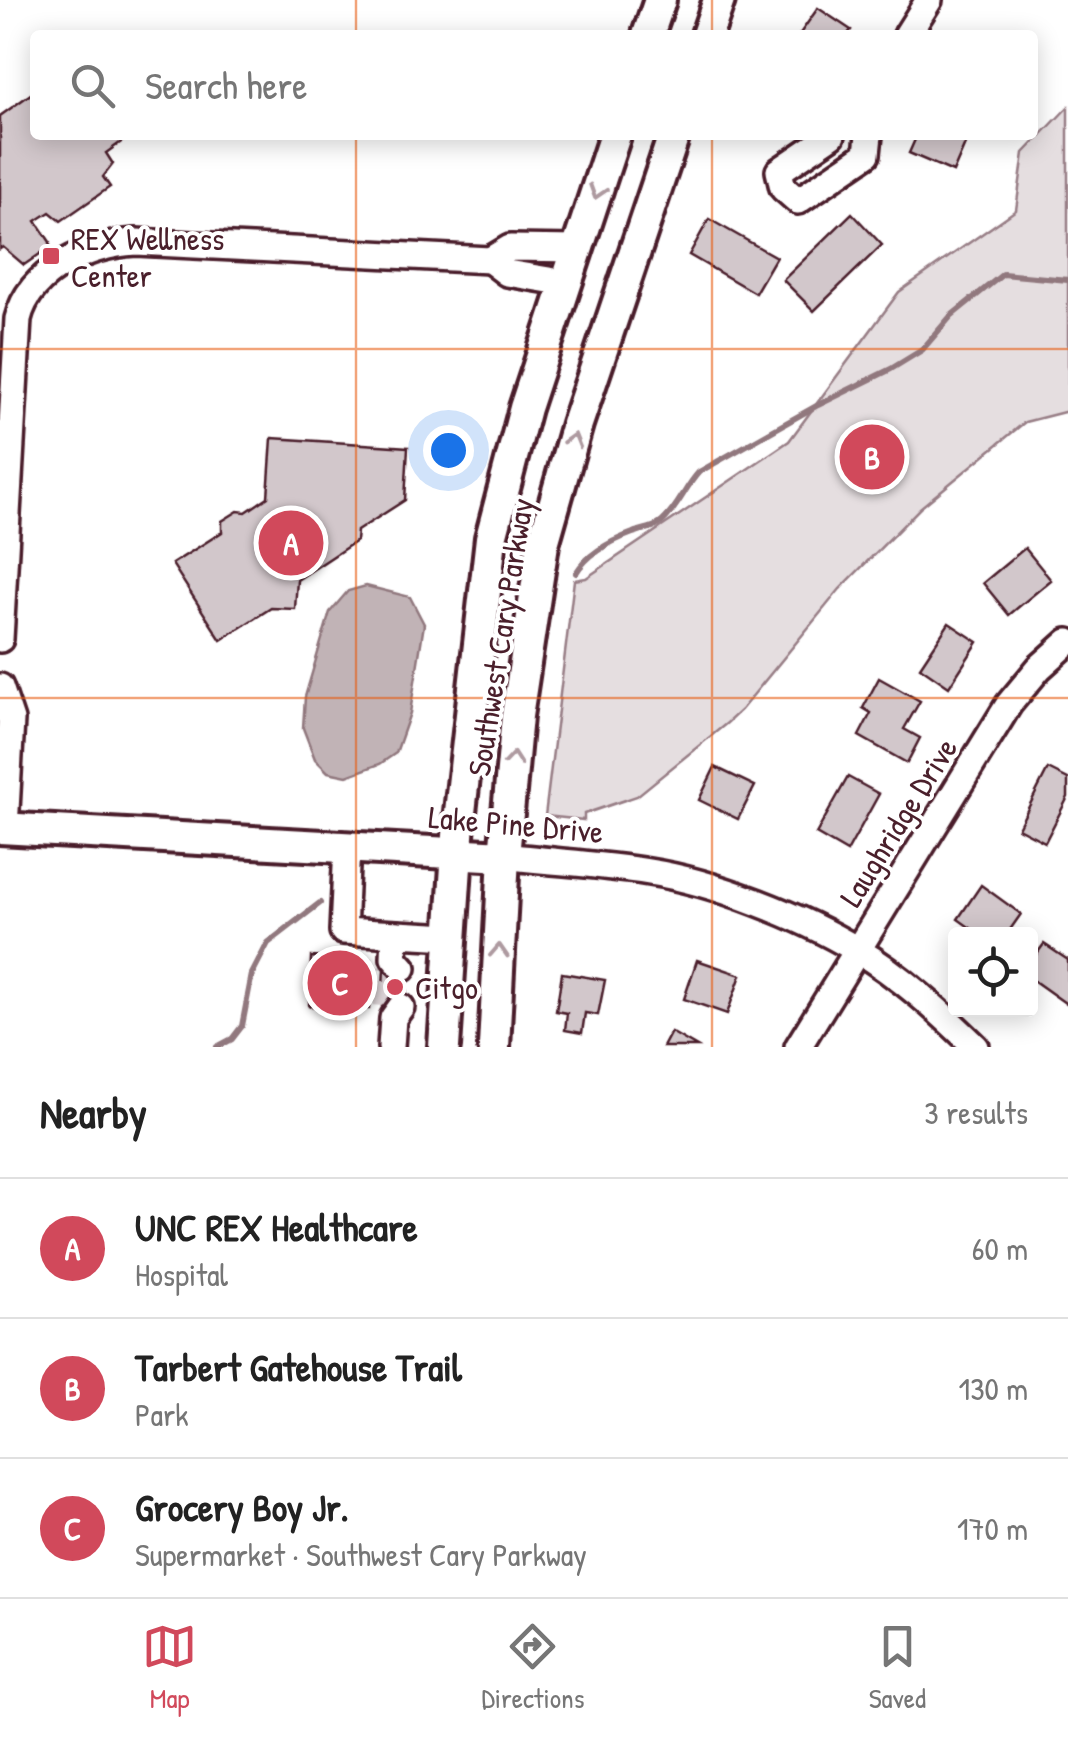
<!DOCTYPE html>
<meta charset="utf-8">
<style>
body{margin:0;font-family:"Patrick Hand",sans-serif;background:#f2f2f2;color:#222}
.controls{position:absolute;right:30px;bottom:30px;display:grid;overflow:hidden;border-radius:10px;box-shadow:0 5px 25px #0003}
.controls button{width:90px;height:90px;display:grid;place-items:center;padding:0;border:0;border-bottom:2px solid #e0e0e0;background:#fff;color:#222;font:50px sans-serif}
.you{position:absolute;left:448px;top:450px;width:35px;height:35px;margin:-25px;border:8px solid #fff;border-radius:50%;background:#1a73e8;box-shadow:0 0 0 15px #1a73e833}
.badge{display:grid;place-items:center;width:65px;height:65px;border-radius:50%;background:#d1495b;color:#fff;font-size:32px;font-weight:700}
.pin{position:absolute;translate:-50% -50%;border:5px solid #fff;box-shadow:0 2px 10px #0006}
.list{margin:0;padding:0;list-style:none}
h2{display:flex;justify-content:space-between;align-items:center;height:130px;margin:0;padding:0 40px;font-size:42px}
h2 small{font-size:32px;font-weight:400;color:#767676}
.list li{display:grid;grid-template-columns:65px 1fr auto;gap:30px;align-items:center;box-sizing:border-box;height:140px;padding:0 40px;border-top:2px solid #e0e0e0}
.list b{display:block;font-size:38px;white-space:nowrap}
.list p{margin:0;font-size:32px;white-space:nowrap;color:#767676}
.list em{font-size:32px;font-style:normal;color:#767676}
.icon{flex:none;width:55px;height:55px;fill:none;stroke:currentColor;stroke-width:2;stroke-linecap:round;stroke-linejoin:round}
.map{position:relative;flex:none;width:1068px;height:1047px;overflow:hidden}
.search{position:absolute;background:#fff;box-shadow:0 5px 25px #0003;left:30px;right:30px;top:30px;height:110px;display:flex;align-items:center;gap:25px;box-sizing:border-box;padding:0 35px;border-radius:10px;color:#767676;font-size:38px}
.sheet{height:550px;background:#fff}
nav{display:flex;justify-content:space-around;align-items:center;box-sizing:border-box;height:140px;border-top:2px solid #e0e0e0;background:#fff;font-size:28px;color:#767676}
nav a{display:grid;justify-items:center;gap:5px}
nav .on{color:#d1495b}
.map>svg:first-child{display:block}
.green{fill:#e5dee0;stroke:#987e86;stroke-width:2.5}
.water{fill:#c1b3b6;stroke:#91787e;stroke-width:2.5}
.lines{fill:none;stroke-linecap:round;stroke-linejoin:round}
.stream{stroke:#91787e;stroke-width:6}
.building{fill:#d2c7cb;stroke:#4a1f2b;stroke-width:2.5}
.minor-tunnel{stroke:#dbd2d5;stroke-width:25;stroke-dasharray:25 12;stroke-linecap:butt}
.minor-casing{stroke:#4a1f2b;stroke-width:32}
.major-casing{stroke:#4a1f2b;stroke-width:38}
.minor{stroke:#fff;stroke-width:25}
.major{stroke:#fff;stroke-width:30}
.oneway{stroke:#ae9aa0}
.grid{fill:none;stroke:#e8590c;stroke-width:2.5;stroke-opacity:0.55}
.poi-dot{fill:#d1495b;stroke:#fff;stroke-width:4}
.labels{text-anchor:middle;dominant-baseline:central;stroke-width:8;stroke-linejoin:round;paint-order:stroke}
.poi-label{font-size:32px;fill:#4a1f2b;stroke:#fff;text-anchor:start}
.street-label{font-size:32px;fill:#4a1f2b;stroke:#fff}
</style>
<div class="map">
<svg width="1068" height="1047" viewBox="0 0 1068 1047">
<rect width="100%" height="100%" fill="#fff"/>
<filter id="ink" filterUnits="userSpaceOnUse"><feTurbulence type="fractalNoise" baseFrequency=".01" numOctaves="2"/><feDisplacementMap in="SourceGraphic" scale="20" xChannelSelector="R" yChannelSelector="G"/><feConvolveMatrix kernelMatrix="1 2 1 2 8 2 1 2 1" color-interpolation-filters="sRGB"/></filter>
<g filter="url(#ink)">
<path class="green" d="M1068 107V411L1025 422 920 508 840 589 741 710 727 723 637 796 584 814V820L545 816 574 580 586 578 789 441 899 292 1016 210 1024 153Z"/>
<path class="water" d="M366 586 410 597 424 624 410 713 396 753 380 764 347 776 328 772 315 759 303 728 305 697 330 612 348 591Z"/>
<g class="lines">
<g class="stream">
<path d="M576 573C588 553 611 541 633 533 643 529 654 529 662 522 678 508 685 487 699 472L818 405 891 369 922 350 951 316 1003 274 1068 280"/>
<path d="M217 1047 232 1039 242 1026 252 974 268 943 320 903"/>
</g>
</g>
<g class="building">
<path d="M818 8 851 30 847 35H799Z"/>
<path d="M35 91V135H131L106 153 113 164 103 177 110 187 61 221 50 212 36 221 50 242V247L24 265 3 247 0 249V116Z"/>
<path d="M917 135H969L953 172 909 153Z"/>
<path d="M852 213 882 245 814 311 783 280Z"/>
<path d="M709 219 776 257 755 293 689 255Z"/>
<path d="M272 438 408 447 405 500 357 531 356 541 297 580 295 609 271 608 221 640 172 564 222 532V521L238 511 246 512 268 497Z"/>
<path d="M1025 548 1051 580 1009 615 983 583Z"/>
<path d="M949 623 978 642 949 687 920 667Z"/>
<path d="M879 678 920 701 904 729 920 738 907 763 859 736 871 713 863 708Z"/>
<path d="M715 767 755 786 738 819 699 800Z"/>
<path d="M1048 769 1068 779V797L1045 842 1018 828Z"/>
<path d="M848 777 879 794 847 852 816 834Z"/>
<path d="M981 885 1021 914 1007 934H979L958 919Z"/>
<path d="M1044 944 1068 960V1005L1030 978V963Z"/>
<path d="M311 957 371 960 369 1009 309 1006Z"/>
<path d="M697 960 741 975 727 1014 684 999Z"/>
<path d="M384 968 407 969 406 1007 382 1006Z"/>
<path d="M562 973 605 980 598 1015 585 1013 582 1033 565 1030 567 1013 556 1011Z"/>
<path d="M671 1032 697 1047H663Z"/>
</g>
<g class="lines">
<path class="minor-tunnel" d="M385 1006 387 967"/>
<defs>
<g id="minor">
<path d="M907 35 929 0"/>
<path d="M832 135 779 171 783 188 798 201 867 154 869 135"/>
<path d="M490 260 507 273 567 283"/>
<path d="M0 639 18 319C30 269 90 245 136 242L490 260 510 248 578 249"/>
<path d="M0 687 11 720 5 828"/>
<path d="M347 846 343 931 451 937"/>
<path d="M504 856C553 862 602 864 649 872 714 882 801 916 857 950 901 976 940 1012 976 1047"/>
<path d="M395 934 394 958 403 968"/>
<path d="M391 1047 393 1018 401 1007"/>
<path d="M798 1047 1009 704 1039 668 1068 642"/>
</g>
<g id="major">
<path d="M648 35 660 0"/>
<path d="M707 35 719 0"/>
<path d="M0 828 504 856"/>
<path d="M444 1047 459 821 491 538 525 408 615 135"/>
<path d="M494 1047 504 856 517 716 543 544 577 424 674 135"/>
</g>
</defs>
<use href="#minor" class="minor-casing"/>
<use href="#major" class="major-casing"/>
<use href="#minor" class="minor"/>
<use href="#major" class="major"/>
</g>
<defs><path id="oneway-chevron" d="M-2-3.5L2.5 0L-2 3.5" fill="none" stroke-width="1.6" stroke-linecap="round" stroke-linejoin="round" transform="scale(2.5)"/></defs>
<g class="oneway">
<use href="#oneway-chevron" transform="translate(597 192) rotate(108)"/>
<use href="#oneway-chevron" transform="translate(573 440) rotate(-74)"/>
<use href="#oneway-chevron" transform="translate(513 759) rotate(-85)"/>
<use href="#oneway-chevron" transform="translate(499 951) rotate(-87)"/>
</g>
</g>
<path class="grid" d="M356 0V35M712 0V35M356 135V1047M712 135V1047M0 349H1068M0 698H1068"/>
<g class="poi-dot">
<rect x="41" y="246" width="20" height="20" rx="5"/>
<circle cx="395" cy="987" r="10"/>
</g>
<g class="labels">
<g class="poi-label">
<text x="71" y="238">REX Wellness<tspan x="71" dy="37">Center</tspan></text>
<text x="415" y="987">Citgo</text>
</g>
<g class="street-label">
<text transform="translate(500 637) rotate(-81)">Southwest Cary Parkway</text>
<text transform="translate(898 822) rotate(-58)">Laughridge Drive</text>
<text transform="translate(516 824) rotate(5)">Lake Pine Drive</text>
</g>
</g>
</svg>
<div class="controls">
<button><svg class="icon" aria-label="locate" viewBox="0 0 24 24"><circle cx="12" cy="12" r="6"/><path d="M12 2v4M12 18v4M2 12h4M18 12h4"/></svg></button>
</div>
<div class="you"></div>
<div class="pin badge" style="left:291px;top:543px">A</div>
<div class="pin badge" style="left:872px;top:457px">B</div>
<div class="pin badge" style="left:340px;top:983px">C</div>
<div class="search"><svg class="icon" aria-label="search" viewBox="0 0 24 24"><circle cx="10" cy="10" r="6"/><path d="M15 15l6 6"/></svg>Search here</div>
</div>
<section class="sheet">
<h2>Nearby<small>3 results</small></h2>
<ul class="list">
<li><span class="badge">A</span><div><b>UNC REX Healthcare</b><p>Hospital</p></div><em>60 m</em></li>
<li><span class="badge">B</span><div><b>Tarbert Gatehouse Trail</b><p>Park</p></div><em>130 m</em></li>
<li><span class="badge">C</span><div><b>Grocery Boy Jr.</b><p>Supermarket · Southwest Cary Parkway</p></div><em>170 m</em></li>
</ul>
</section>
<nav>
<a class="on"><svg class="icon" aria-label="map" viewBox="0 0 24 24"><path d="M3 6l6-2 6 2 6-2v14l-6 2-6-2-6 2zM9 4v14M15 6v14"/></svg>Map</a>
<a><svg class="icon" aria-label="directions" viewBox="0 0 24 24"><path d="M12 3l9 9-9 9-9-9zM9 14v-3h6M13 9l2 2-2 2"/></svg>Directions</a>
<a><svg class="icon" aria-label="saved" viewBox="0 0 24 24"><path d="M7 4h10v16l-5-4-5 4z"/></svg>Saved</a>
</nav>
